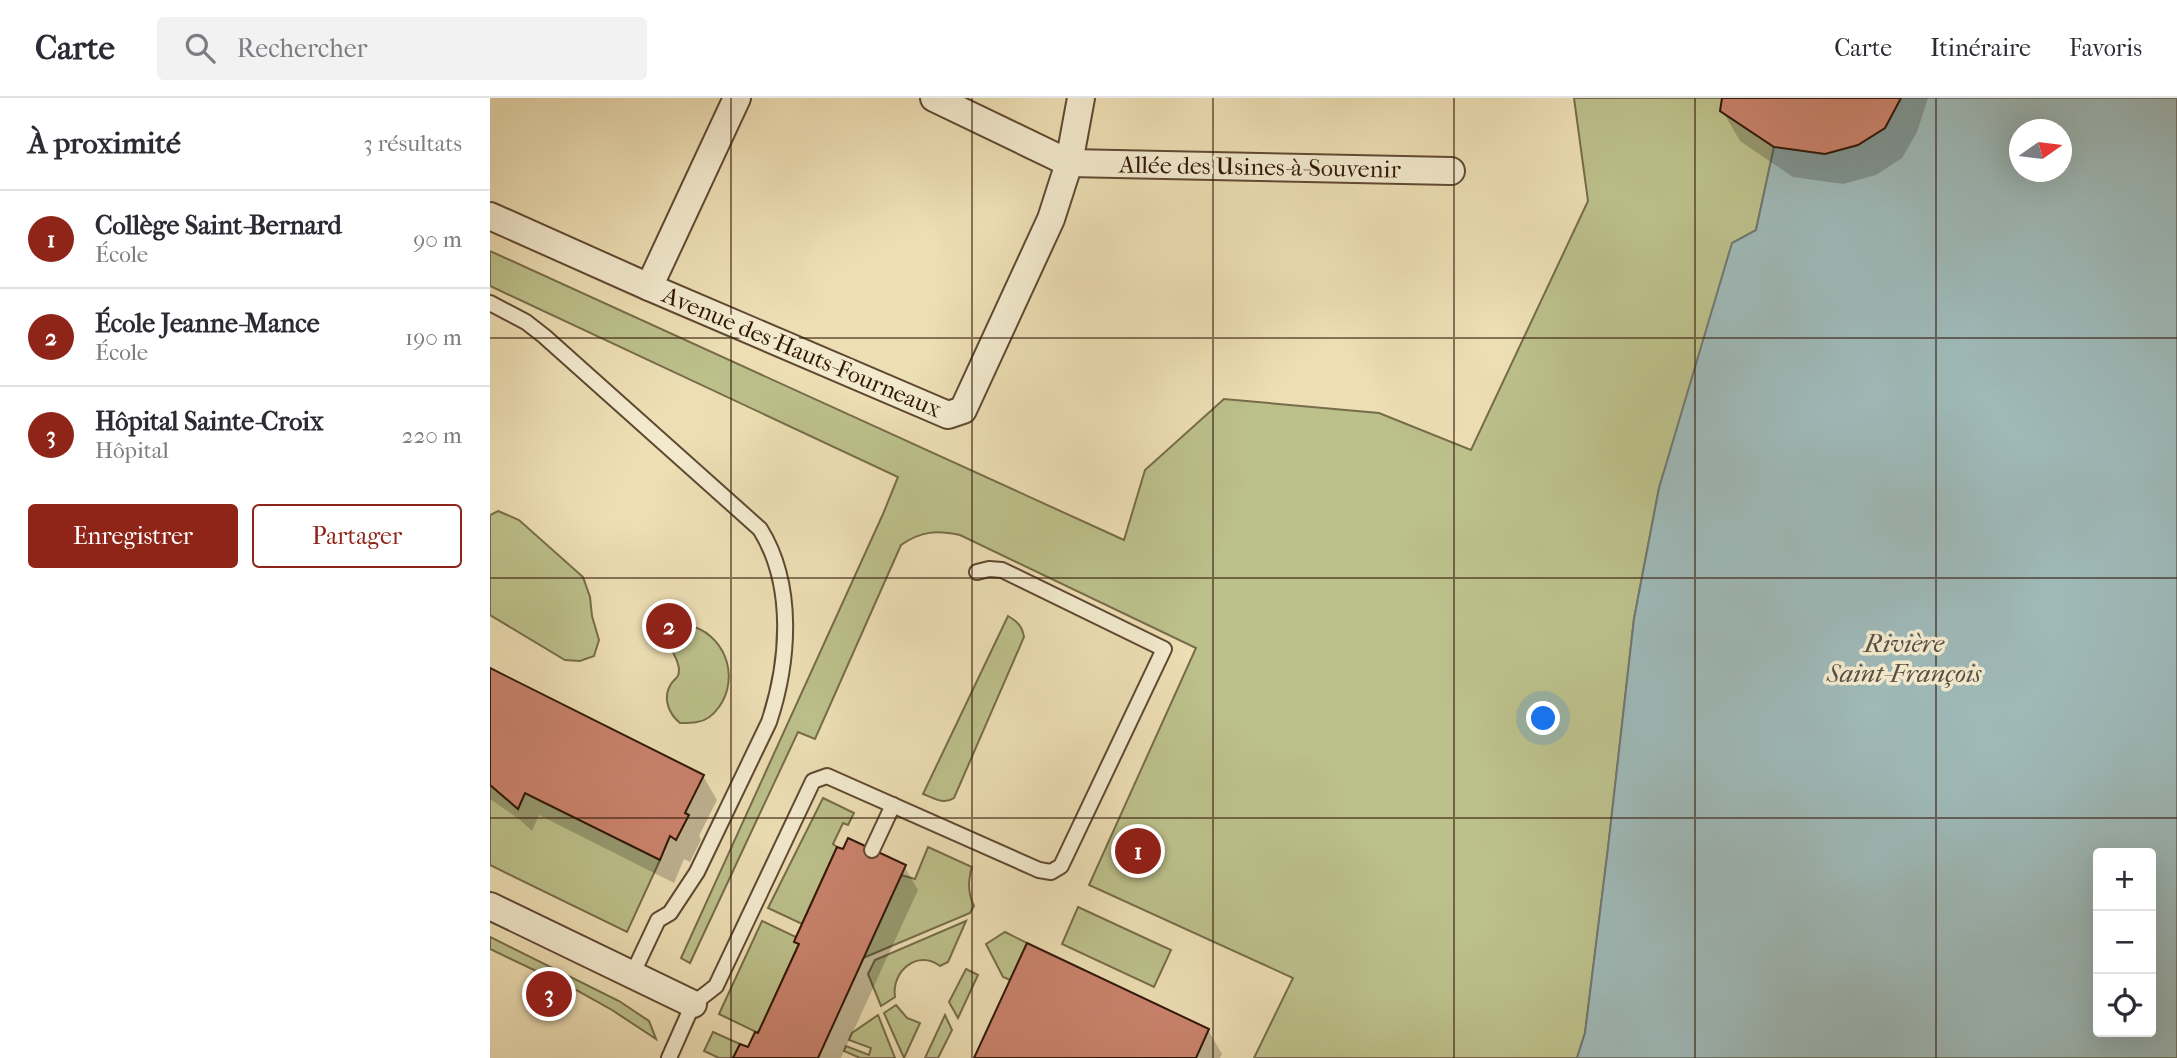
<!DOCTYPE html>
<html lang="fr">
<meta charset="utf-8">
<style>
body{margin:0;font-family:"IM FELL French Canon",serif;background:#f2f2f3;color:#2b2b33}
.controls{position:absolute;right:21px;bottom:21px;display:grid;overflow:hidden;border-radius:7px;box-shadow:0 7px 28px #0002}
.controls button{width:63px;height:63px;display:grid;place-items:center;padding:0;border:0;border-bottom:2px solid #e1e1e2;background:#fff;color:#2b2b33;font:35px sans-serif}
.compass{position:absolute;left:1519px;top:21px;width:63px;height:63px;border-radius:50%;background:#fff;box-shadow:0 7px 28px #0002;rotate:76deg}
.you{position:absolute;left:1054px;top:621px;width:24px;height:24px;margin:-18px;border:5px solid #fff;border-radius:50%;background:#1a73e8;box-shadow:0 0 0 10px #1a73e833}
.badge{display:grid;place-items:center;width:46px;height:46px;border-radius:50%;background:#8f2418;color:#fff;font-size:23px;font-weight:700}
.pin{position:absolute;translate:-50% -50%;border:4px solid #fff;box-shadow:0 2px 7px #0006}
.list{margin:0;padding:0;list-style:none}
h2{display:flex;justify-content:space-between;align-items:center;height:91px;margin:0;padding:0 28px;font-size:30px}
h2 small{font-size:23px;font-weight:400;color:#7c7c81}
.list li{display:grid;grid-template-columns:46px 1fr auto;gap:21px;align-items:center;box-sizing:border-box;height:98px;padding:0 28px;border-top:2px solid #e1e1e2}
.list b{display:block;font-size:26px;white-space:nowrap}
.list p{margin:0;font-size:23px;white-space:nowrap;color:#7c7c81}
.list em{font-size:23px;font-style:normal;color:#7c7c81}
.actions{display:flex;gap:14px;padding:21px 28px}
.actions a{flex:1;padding:16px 0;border:2px solid #8f2418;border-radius:7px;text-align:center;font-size:24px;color:#8f2418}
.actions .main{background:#8f2418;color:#fff}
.icon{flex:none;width:38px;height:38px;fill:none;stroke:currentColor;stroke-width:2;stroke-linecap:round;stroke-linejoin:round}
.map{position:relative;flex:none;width:1687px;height:960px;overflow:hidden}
header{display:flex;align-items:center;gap:42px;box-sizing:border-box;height:98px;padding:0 35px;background:#fff;border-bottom:2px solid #e1e1e2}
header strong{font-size:33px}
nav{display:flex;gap:38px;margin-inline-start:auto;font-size:24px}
.search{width:490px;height:63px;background:#f2f2f3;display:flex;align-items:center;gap:18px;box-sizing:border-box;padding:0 24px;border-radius:7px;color:#7c7c81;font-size:26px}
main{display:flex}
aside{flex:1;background:#fff}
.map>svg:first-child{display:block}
.green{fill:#bcc08b;stroke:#766c49;stroke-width:2}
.water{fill:#9eb9b8;stroke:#727871;stroke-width:2;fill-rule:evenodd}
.shadow{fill:#0003}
.building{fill:#ca836d;stroke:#311707;stroke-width:2}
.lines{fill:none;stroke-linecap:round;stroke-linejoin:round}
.service-casing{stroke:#604932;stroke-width:18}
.minor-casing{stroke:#604932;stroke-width:30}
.service{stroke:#f3eace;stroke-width:14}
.minor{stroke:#f3eace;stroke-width:26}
.grid{fill:none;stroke:#311707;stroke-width:2;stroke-opacity:0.55}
.labels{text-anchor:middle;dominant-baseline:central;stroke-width:7;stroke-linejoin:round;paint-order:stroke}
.street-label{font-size:24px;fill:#311707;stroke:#f3eace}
.water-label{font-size:26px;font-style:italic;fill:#575045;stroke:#f3eace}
</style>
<header>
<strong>Carte</strong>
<div class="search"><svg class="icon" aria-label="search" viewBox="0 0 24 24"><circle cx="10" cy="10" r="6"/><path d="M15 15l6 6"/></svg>Rechercher</div>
<nav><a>Carte</a><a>Itinéraire</a><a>Favoris</a></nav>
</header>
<main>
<aside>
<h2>À proximité<small>3 résultats</small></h2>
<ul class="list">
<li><span class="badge">1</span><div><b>Collège Saint-Bernard</b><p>École</p></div><em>90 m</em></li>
<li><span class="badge">2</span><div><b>École Jeanne-Mance</b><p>École</p></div><em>190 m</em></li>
<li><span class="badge">3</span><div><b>Hôpital Sainte-Croix</b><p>Hôpital</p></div><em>220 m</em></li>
</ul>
<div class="actions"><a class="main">Enregistrer</a><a>Partager</a></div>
</aside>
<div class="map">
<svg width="1687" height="960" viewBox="0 0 1687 960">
<rect width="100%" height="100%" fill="#eddeb4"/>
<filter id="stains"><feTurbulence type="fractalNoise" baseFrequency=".00286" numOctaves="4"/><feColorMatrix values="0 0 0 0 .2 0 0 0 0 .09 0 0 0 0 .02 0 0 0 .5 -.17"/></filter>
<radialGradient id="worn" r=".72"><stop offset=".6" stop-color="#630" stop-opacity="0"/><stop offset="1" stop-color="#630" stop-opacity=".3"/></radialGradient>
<g class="green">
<path d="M1084 0H1324L1307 28 1284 49 1266 132 1185 340 1169 390 1144 521 1118 750 1095 935 1087 960H764L803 880 599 787 706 550 470 437C447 432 431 433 411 447L325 641 308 634 200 865 191 860 393 416 408 379 0 188V153L634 442 655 372 734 301 889 315 981 352 1098 103Z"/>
<path d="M8 413 29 422 93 479 100 499 102 518 109 542 104 558 90 563 75 562 0 517V417Z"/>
<path d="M518 518C528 524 532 528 534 539L464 700C454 707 444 700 433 696Z"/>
<path d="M197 527C234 534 251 578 229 609 224 616 216 623 207 624 202 625 196 625 190 625 179 616 172 600 181 586 185 580 189 580 189 572 189 554 163 540 197 527Z"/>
<path d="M0 687 28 710 35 695 170 762 137 834 0 767Z"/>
<path d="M333 700 364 715 358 727 353 725 343 746 347 749 312 826 278 810Z"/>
<path d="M438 749 482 769C478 782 478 796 484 808L480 815 373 860 411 777 425 781Z"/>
<path d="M588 809 681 852 664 889 572 846Z"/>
<path d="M272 823 306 839 305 844 309 846 268 935 229 916Z"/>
<path d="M476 823 458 864 450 868C428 851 401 873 405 899L391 908 378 876 385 862Z"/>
<path d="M515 834 537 845 520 882 513 879 496 846Z"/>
<path d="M0 839 129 903 159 923 166 941 122 912 86 892 0 851Z"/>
<path d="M476 871 488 877 468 920 459 904Z"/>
<path d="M406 907 417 920 430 925 414 960 394 915Z"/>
<path d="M388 917 405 960H370L354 953 356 948 379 957 381 950 359 942 362 935Z"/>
<path d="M455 917 462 932 448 960H435Z"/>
<path d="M223 934 250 946 243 960H229L214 953Z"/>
</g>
<path class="water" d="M1324 0H1687V960H1087L1095 935 1118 750 1144 521 1169 390 1242 145 1266 132 1284 49 1307 28ZM1530 32H1572V74H1530ZM1608 755H1661V934H1608Z"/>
<g class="shadow">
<path d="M1234 0H1438L1427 34 1412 60 1386 77 1353 86 1303 79 1250 43 1232 12Z"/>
<path d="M0 572 213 678 227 702 209 738 211 742 200 764 194 761 184 785 49 717 42 733 29 721 0 701Z"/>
<path d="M414 768 428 792 351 960H245L259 952 269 937 310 849 306 844Z"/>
<path d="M718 932 732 956 730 960H486Z"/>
</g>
<g class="building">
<path d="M1232 0H1411L1395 30 1368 47 1335 56 1284 49 1230 13Z"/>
<path d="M0 570 214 677 195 715 199 717 186 742 180 738 170 762 35 695 28 711 0 687Z"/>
<path d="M358 740 416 767 328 960H243L250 946 258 949 265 934 268 935 309 846 304 844 306 839 347 749 353 751Z"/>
<path d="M537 845 719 931 706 960H484Z"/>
</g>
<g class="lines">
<defs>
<g id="service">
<path d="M0 205 36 224 54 238 270 431C305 487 299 564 279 624L207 774 180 815 168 822 142 877"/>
<path d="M382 752 403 707"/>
<path d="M179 960 203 906 226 888 323 683 337 678 549 772 561 774 571 768 674 551 512 472 499 471 487 474"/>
</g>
<g id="minor">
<path d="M444 0 579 65 961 73"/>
<path d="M0 118 159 189 458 317 473 312 561 121 579 65 591 0"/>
<path d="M159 189 247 0"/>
<path d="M0 808 203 906"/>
</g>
</defs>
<use href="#service" class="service-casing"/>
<use href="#minor" class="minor-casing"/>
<use href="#service" class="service"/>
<use href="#minor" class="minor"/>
</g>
<path class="grid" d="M241 0V960M482 0V960M723 0V960M964 0V960M1205 0V960M1446 0V960M0 240H1687M0 480H1687M0 720H1687"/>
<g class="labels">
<g class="street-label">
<text transform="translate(770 69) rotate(1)">Allée des Usines-à-Souvenir</text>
<text transform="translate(312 254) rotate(23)">Avenue des Hauts-Fourneaux</text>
</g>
<g class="water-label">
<text x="1414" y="545">Rivière<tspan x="1414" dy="30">Saint-François</tspan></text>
</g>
</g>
<rect width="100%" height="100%" filter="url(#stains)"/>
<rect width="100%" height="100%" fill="url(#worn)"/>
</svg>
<div class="controls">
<button>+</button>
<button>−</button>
<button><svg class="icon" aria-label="locate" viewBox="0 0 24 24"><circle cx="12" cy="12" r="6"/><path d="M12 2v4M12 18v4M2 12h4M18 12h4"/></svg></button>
</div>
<svg class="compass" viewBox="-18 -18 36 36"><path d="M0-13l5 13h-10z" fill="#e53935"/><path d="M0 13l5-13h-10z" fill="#7c7c81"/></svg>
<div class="you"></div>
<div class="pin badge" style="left:648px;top:753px">1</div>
<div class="pin badge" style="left:179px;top:528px">2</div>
<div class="pin badge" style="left:59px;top:896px">3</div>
</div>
</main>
